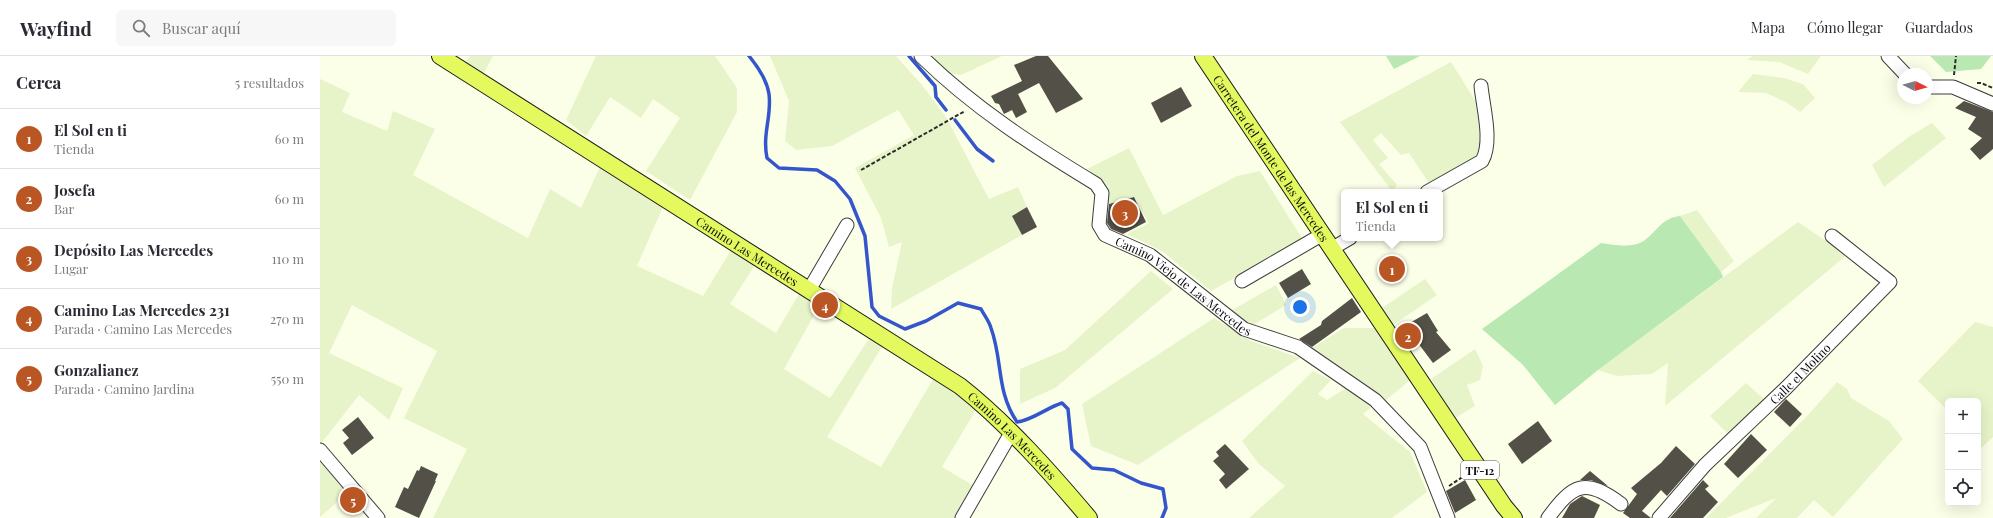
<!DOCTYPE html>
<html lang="es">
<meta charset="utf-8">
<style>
body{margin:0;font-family:"Playfair Display",serif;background:#f7f7f7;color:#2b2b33}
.controls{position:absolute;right:12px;bottom:12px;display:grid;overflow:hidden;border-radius:6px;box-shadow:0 4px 16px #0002}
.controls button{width:36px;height:36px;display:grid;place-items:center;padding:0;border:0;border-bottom:1px solid #e1e1e2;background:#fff;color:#2b2b33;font:20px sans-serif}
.compass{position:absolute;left:1577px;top:12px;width:36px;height:36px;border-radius:50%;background:#fff;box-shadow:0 4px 16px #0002;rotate:95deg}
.you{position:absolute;left:980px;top:251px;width:14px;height:14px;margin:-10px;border:3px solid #fff;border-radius:50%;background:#1a73e8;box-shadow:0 0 0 6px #1a73e833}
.badge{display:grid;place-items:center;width:26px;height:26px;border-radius:50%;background:#b95624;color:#fff;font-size:13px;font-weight:700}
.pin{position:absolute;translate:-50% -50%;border:2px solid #fff;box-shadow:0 1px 4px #0006}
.popup{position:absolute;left:1021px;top:133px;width:102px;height:52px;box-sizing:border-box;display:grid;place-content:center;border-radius:6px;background:#fff;filter:drop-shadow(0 1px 3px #0005);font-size:13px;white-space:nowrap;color:#7c7c81}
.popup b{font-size:15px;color:#2b2b33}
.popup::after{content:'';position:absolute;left:50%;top:100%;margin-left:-8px;border:8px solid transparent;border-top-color:#fff}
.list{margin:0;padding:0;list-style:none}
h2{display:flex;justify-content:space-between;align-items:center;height:52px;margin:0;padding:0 16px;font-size:17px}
h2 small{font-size:13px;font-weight:400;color:#7c7c81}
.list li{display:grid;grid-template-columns:26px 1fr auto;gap:12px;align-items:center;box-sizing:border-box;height:60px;padding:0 16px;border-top:1px solid #e1e1e2}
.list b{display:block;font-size:15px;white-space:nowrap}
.list p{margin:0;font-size:13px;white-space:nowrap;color:#7c7c81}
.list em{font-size:13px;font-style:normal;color:#7c7c81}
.icon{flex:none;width:22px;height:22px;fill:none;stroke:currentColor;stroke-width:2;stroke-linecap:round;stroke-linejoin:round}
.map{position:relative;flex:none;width:1673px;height:462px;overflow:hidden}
header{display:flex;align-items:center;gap:24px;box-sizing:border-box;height:56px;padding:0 20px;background:#fff;border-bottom:1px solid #e1e1e2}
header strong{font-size:19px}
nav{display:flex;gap:22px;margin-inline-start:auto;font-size:14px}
.search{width:280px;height:36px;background:#f7f7f7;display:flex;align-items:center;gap:10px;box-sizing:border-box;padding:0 14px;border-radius:6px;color:#7c7c81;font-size:15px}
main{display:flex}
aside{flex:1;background:#fff}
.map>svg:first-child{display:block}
.farmland{fill:#e7f4c9}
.green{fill:#bae8b3}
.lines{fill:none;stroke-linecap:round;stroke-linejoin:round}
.stream{stroke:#3455cc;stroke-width:3.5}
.building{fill:#535047}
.minor-casing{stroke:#3d3d3d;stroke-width:15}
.major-casing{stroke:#1b1b1b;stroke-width:18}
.path{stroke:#2c2c2c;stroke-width:2;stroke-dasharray:4 2;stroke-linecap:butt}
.minor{stroke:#fff;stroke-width:13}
.major{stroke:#e3f95e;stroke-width:16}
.labels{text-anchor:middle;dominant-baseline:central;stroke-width:4;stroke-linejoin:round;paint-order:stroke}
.shield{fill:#fff;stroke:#545454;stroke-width:1}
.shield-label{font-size:11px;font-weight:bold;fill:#0a0a0a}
.street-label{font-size:12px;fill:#0a0a0a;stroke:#fff}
</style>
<header>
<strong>Wayfind</strong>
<div class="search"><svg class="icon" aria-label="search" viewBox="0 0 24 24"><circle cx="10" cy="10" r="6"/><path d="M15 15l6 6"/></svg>Buscar aquí</div>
<nav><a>Mapa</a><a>Cómo llegar</a><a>Guardados</a></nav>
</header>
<main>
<aside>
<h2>Cerca<small>5 resultados</small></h2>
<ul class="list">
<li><span class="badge">1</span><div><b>El Sol en ti</b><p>Tienda</p></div><em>60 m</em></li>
<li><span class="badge">2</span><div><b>Josefa</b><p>Bar</p></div><em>60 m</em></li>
<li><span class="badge">3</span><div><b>Depósito Las Mercedes</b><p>Lugar</p></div><em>110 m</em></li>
<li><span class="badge">4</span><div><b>Camino Las Mercedes 231</b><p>Parada · Camino Las Mercedes</p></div><em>270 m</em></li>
<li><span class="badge">5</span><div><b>Gonzalianez</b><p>Parada · Camino Jardina</p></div><em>550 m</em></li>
</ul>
</aside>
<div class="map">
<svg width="1673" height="462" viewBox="0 0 1673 462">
<rect width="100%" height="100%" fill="#fbffe7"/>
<g class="farmland">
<path d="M150 0H173L164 17 144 9Z"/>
<path d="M276 0H395L417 32V56L370 144 326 115 360 62 333 43 321 62 290 41 266 80 246 64Z"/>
<path d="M450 0H576L602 29 626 61 669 143 698 131 707 151 692 160 702 179 571 253 572 232 582 186 569 191 561 162 535 112 594 79 578 54 512 90 476 94 465 85 469 45Z"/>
<path d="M609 0H682L641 19 628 17Z"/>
<path d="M1432 0H1501L1488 18 1459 6 1427 4Z"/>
<path d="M1131 6 1156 46 1162 97 1154 104 1111 130 1089 97 1081 99 1061 77 1053 84 1068 102 1059 108 1077 129 1072 135 1020 66Z"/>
<path d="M1433 18 1464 22 1483 28 1495 42 1480 56 1466 46 1446 37 1418 36Z"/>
<path d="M0 23 30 37 22 56 67 75 73 55 115 73 93 119 208 182 230 133 261 152 280 111 343 151 317 210 383 240 411 194 435 209 410 248 456 277 479 238 498 252 464 313 510 342 550 281 563 289 507 381 561 411 615 320 657 352 622 411 656 431 638 462H113L147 393 84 362 117 295 32 249 9 297 83 332 69 364 39 339 0 389Z"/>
<path d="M1612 67 1626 82 1564 131 1552 109 1590 80Z"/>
<path d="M809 92 843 159 917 120 940 115 983 184 891 235 842 195 807 178 829 167 814 141 787 148 789 131 778 121 765 114Z"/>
<path d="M1377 154 1414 205 1401 216 1360 160Z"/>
<path d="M1478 166 1527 199 1345 350 1348 307 1332 318 1297 320 1278 314Z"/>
<path d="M831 215 853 233 735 332 700 348V313L745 294Z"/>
<path d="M1105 223 1117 239 1073 269 1062 252Z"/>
<path d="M956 229 966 249 933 269 907 257Z"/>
<path d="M894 262 931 285 980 302 818 409 771 390 762 348Z"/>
<path d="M1655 266 1673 271V381L1658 395V345H1628V355L1598 325Z"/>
<path d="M1024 272H1055L1090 324 1065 345 992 292Z"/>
<path d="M1155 293 1163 310 1160 324 1147 329 1155 350 1135 362 1111 323Z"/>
<path d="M993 315 1011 324 998 338 1007 344 1026 332 1053 350 1043 358 1090 396 1107 436 1072 462H929L965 430 938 407 922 385Z"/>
<path d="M1517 326 1527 333 1531 342 1569 365 1583 383 1513 461 1494 444 1477 462H1436L1456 442 1406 462H1386L1489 358Z"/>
<path d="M1426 327 1446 345 1410 380 1390 360Z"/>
<path d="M0 406 27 437 0 461Z"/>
</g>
<g class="green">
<path d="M1066 0H1100L1074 13Z"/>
<path d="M1610 0H1671L1661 13 1626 16Z"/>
<path d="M1360 160 1401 216 1403 221 1278 314 1235 349 1203 309 1162 273 1281 187C1295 189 1312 193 1325 184 1338 174 1342 162 1360 160Z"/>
</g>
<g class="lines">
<g class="stream">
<path d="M429 0C438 11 447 24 449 38 452 60 442 78 447 102L459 112 497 114 515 125 530 143 545 180 552 251 559 260 585 273 606 265 638 247 661 253C664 259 669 265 671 272 683 305 676 335 697 366 713 364 726 352 742 347L748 353 752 393 772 412 794 414 821 427 843 433 846 452 842 462"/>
<path d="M589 0 615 30 616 41 626 54"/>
<path d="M635 64 657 93 673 105"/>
</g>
</g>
<g class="building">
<path d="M716 0H728L763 43 736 57 719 27 698 38 707 56 696 62 692 54 684 58 679 48 675 47 671 40 702 25 694 9Z"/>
<path d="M861 31 872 50 841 67 831 47Z"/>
<path d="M1644 45 1673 56V93L1660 104 1650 93 1662 82 1648 73 1656 61 1635 52Z"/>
<path d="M814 141 826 166 803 178 791 173 787 167 789 148Z"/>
<path d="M707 151 717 171 702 179 692 160Z"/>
<path d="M982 213 991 228 968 242 959 227Z"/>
<path d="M1032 242 1041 256 992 291 979 283 1001 269 1002 265Z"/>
<path d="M1107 257 1118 275 1116 276 1131 294 1113 307 1098 287 1092 291 1081 272Z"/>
<path d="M1466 343 1482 358 1470 371 1454 356Z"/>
<path d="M38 361 54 382 32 399 23 387 29 382 22 374Z"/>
<path d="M1218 365 1232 385 1202 408 1188 388Z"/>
<path d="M1431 378 1447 394 1418 422 1404 408Z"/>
<path d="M905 388 929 413 906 433 899 424 905 418 893 405 899 400 896 396Z"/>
<path d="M1356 390 1375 408 1347 440 1341 434 1322 455 1331 462H1310L1303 457 1317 438 1311 432 1341 407Z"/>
<path d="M101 410 118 418 115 425H116L99 462 75 451 84 431 88 433 97 414 99 415Z"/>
<path d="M1270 415 1288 430 1271 424H1260Z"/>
<path d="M1145 424 1156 444 1135 457 1126 435Z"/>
<path d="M1383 424 1389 430 1385 433 1398 446 1383 462H1350Z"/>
<path d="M1262 440 1280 449 1274 462H1242L1250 448Z"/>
</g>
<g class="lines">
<defs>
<g id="minor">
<path id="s1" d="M601 0C653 51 713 90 776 128L782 137 779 169 785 179 830 199 924 273 978 291 1055 344 1100 391 1128 462"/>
<path d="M1568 0 1585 18"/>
<path d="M1607 31H1633L1673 48"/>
<path d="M1107 136 1162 105C1173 86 1163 51 1161 30"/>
<path d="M1013 192 1030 182"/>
<path d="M922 225 1003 178"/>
<path d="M489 234 527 169"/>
<path d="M0 394 58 462"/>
<path d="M642 462 691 377"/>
<path d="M1228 462C1253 428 1265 421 1301 448"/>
<path id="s2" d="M1339 462 1385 409 1466 332 1570 226 1512 180"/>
</g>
<g id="major">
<path id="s3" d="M120 0 640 330C686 366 731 417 769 462"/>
<path id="s4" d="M883 0 1184 450 1194 462"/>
</g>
</defs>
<use href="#minor" class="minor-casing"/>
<use href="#major" class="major-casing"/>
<g class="path">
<path d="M1634 19 1636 0"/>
<path d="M1657 27H1661L1673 32"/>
<path d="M541 114 645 55"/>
<path d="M1129 430 1147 418"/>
</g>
<use href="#minor" class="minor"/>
<use href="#major" class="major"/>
</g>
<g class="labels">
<rect class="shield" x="1141" y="405" width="38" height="18" rx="3"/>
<g class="shield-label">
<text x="1160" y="414">TF-12</text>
</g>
<g class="street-label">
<text stroke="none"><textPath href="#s4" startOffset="123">Carretera del Monte de las Mercedes</textPath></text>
<text stroke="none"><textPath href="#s3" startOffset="364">Camino Las Mercedes</textPath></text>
<text stroke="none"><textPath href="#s1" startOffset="366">Camino Viejo de Las Mercedes</textPath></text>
<text stroke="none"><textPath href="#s2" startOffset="202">Calle el Molino</textPath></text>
<text stroke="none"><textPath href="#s3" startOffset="688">Camino Las Mercedes</textPath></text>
</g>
</g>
</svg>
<div class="controls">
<button>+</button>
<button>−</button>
<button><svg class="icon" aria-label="locate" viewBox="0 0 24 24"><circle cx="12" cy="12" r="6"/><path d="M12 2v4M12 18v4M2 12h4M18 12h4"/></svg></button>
</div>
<svg class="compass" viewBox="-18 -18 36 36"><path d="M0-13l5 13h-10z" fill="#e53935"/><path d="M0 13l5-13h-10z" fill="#7c7c81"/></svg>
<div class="you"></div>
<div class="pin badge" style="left:1072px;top:213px">1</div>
<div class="popup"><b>El Sol en ti</b>Tienda</div>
<div class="pin badge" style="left:1088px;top:280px">2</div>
<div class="pin badge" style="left:805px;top:157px">3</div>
<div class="pin badge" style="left:505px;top:249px">4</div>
<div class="pin badge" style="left:33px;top:444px">5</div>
</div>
</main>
